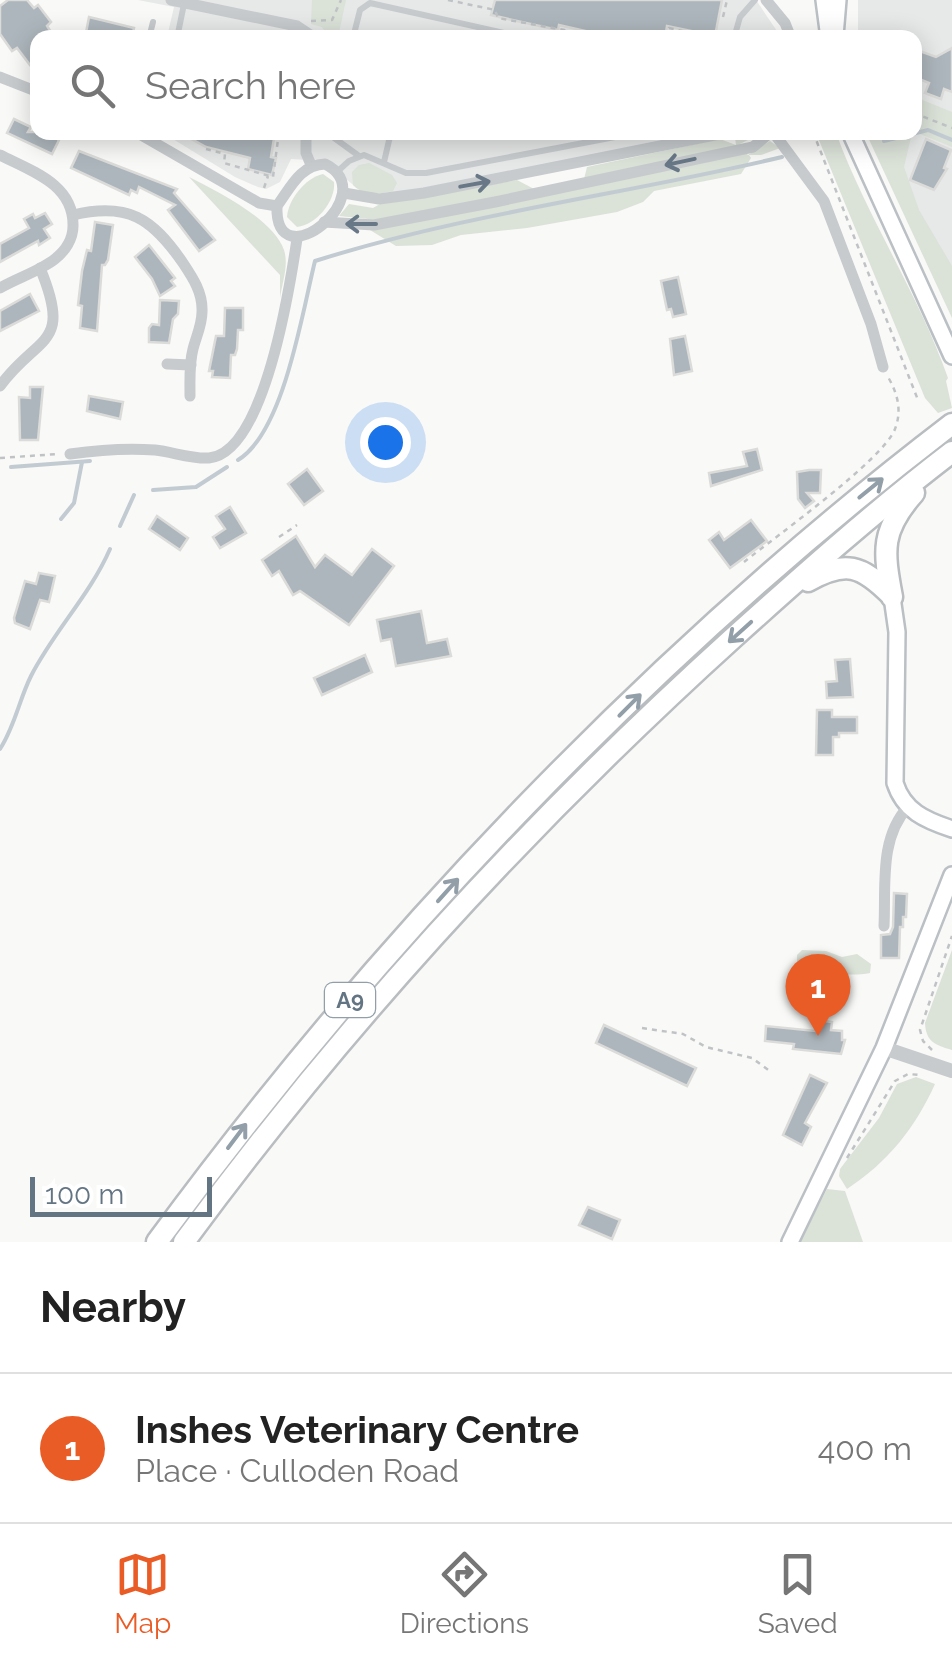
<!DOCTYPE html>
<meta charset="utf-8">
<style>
body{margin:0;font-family:Raleway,sans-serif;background:#f2f2f2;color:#222}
.scale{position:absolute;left:30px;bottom:25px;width:182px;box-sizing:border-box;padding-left:10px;border:5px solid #637483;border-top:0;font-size:28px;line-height:35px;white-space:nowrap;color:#637483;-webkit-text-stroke:8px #fff;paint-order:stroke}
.you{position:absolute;left:385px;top:442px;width:35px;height:35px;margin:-25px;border:8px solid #fff;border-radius:50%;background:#1a73e8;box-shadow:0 0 0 15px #1a73e833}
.badge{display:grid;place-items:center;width:65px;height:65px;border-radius:50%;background:#ea5c26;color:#fff;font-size:32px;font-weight:700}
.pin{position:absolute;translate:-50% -82px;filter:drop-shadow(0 2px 5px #0008)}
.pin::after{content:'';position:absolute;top:52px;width:35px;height:30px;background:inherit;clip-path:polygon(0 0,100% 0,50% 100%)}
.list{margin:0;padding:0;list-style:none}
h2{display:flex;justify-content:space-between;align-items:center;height:130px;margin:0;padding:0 40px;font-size:42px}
h2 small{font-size:32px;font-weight:400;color:#767676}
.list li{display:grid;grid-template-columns:65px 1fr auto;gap:30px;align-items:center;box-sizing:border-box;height:150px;padding:0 40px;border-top:2px solid #e0e0e0}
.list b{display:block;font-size:38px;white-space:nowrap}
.list p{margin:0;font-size:32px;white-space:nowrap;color:#767676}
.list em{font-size:32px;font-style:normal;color:#767676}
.icon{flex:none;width:55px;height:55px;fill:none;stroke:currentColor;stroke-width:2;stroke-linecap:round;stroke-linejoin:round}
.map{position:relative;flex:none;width:952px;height:1242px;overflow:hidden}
.search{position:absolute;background:#fff;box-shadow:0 5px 25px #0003;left:30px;right:30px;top:30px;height:110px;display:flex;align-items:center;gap:25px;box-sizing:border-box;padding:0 35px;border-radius:20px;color:#767676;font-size:38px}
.sheet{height:280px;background:#fff}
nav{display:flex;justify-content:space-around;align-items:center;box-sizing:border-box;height:140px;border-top:2px solid #e0e0e0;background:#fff;font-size:28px;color:#767676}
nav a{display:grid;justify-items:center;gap:5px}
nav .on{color:#ea5c26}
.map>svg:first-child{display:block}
.built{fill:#e7e8e8}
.green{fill:#dbe2d8}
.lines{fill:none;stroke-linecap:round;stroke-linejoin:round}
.stream{stroke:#c2cbd1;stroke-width:4}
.building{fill:#adb6bc;stroke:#dbdbd9;stroke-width:2.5}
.secondary-casing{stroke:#bbc0c5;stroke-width:20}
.trunk-casing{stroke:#b9bdc0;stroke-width:25}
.path{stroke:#c0c3c5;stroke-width:2.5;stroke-dasharray:5 5;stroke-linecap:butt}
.service{stroke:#c7cbce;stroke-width:6}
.minor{stroke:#c7cbce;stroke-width:11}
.tertiary{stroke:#c7cbce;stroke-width:14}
.secondary{stroke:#fff;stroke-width:15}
.trunk{stroke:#fff;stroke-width:20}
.oneway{stroke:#687887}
.oneway2{stroke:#929ea8}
.labels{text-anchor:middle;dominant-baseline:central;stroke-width:10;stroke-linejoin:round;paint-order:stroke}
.shield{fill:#fff;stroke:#929ea8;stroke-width:2.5}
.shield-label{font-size:22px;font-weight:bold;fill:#637483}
</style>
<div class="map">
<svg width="952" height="1242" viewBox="0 0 952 1242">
<rect width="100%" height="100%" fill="#f9f9f7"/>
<g class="built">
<path d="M138 0H756L781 37H167L174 7Z"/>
<path d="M858 0H952V300L873 133 914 132V38H858Z"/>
<path d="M163 133H709L402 192 363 193 324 161 291 159 280 182 266 189 258 187 235 177Z"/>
</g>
<g class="green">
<path d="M312 0H346L338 37H328L322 27 311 24Z"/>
<path d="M915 97 952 112V147L915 132Z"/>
<path d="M756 133H762L738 145 748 155 770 141 780 148 761 155H749L751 158 741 174 654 191 643 202 617 212 527 228 461 235 432 245 396 246 370 230 368 219 339 216 349 204 373 208 380 204 517 180 536 190 584 179 587 167 720 139 736 145 735 138Z"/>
<path d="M816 133H836C867 217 918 293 948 378L946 381 952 408 938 413 925 398Z"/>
<path d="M866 133H912L904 167 919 210 952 266V318Z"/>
<path d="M369 163 392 175 397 183 393 191C379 194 364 196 353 185L352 172 359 165Z"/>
<path d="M323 174 334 182C336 201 316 225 297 227L287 217C288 200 305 178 323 174Z"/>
<path d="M189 177C217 191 273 219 284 250 289 265 282 283 280 298V275Z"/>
<path d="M802 950 826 951 842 957 857 954 871 964 870 973C859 976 847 973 837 976 833 978 830 984 825 985 805 992 796 970 797 955Z"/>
<path d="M952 950V1050C935 1045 926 1042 925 1023Z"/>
<path d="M916 1077 935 1084C915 1128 888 1162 847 1189L839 1176 840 1169 879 1118 897 1084Z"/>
<path d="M827 1189 845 1191 863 1242H800Z"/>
</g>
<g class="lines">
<g class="stream">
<path d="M884 141 928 130 952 140"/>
<path d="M238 460C284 432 302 313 315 261 467 213 628 194 782 157"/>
<path d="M11 467 90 461"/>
<path d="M153 490 196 487 227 467"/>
<path d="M61 519 74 503 82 462"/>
<path d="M120 526 134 495"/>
<path d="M0 749C15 726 19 700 31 676 54 631 90 595 110 549"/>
</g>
</g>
<g class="building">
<path d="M8 0H27L34 8 38 5 51 22 47 26 55 38H38V60L30 65 17 48 12 51 0 34V6Z"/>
<path d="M495 0H722L715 36 667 26 665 38H616L559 25 558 30 517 21 491 15Z"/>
<path d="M89 17 134 28 132 38H85Z"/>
<path d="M952 48V92L944 89 941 99 925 93 929 83 914 77V49L936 57Z"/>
<path d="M14 119 31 127 28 132H43L59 140 52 154 7 133Z"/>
<path d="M179 132H275L271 157 276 158 272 175 248 169 250 158 206 147Z"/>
<path d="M926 139 951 150 944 168 947 169 934 190 910 180Z"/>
<path d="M79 151 177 189 174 193 215 240 199 251 168 210 175 205 139 187 137 193 131 190 129 195 71 168Z"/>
<path d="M45 213 52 224 44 229 50 238 39 245 38 241 0 262V244L29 228 24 219 33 214 35 218Z"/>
<path d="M95 222 113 225 108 260 105 265H102L97 331 80 328 82 306 78 305 82 271 87 250 91 251Z"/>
<path d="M149 245 175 278 171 281 175 286 160 296 152 279 135 257Z"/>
<path d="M678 277 686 314 673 317 671 309 667 310 661 281Z"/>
<path d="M30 294 39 311 0 331V311Z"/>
<path d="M160 300 179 301 178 314 173 319 169 343 149 342V328L152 324 159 325Z"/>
<path d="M225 308H243V330H238L237 349 235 355H231L230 378 212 377 213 371H209L216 336H224Z"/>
<path d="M685 336 692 371 674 375 670 339Z"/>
<path d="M30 387H43L38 440H20L19 397 30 398Z"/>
<path d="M89 396 123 402 120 419 87 411Z"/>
<path d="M757 449 762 470 711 486 709 473 747 466 743 452Z"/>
<path d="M307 469 323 491 304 505 288 484Z"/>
<path d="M809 470H821L820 493H807L814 501 805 508 798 499 797 472Z"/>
<path d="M230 507 246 533 220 548 213 537 225 529 216 516Z"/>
<path d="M157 516 188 538 180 550 149 529Z"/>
<path d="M751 520 767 541 730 568 709 540 719 532 724 540Z"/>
<path d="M296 536 315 567 325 555 352 575 372 549 394 566 349 625 300 591 293 595 279 571 272 576 262 560Z"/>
<path d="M39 573 55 576 49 602 40 600 30 629 15 623 14 618 25 581 36 584Z"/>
<path d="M421 611 427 643 447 639 451 656 396 666 391 639 381 641 377 620Z"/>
<path d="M365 655 372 672 322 695 314 678Z"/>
<path d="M850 659 853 697 827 698 826 682 837 681 835 660Z"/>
<path d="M817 710H832V717H857V733H839V737H833V755H816Z"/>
<path d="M894 893 907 894 906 917H903V927H900L899 958H881V935L890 934 893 927Z"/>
<path d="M816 1020 832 1022 831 1030 842 1031V1040H845L841 1054 793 1049 794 1044 765 1041 766 1026 815 1031Z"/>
<path d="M604 1025 696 1068 687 1086 596 1043Z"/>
<path d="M810 1075 827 1083 805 1123 811 1127 802 1145 783 1135Z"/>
<path d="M588 1207 620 1220 612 1239 579 1225Z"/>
</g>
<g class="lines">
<defs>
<g id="secondary">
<path d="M824 0 829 38"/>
<path d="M835 36 838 0"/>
<path d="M850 132 952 356"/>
<path d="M892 597 897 632 895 783C904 811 925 820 952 829"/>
<path d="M790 1242 884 1048 952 875"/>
</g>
<g id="trunk">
<path d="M808 581C846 560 861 565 891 595"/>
<path d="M892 597C883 550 881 530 914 493"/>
<path d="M157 1242C378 941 655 651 952 424"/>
<path d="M184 1242C345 1023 531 821 733 638 804 574 876 510 952 452"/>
</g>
</defs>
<use href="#secondary" class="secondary-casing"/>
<use href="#trunk" class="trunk-casing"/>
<g class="path">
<path d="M448 0 495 10 498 18 608 38"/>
<path d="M723 17 727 0"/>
<path d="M311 21 332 20 341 0"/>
<path d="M667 38 669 28 713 38"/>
<path d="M914 113 952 128"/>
<path d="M813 132 918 400"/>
<path d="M206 149 225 154 224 163 273 177 279 132"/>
<path d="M264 188 268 176"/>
<path d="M0 458 58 454"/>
<path d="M279 537 297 525"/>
<path d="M744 562C775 537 883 460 895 429 902 411 898 394 888 377"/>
<path d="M642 1028 683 1034 706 1047 752 1058 771 1072"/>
<path d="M932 1050 923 1041 920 1030 952 936"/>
<path d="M847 1158 895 1081 908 1074 920 1075"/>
</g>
<g class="service">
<path d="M149 38 153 22"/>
<path d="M177 38 184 4"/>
<path d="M353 38 360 10 370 3 527 38"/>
<path d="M734 38 740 17 755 0"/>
<path d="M326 132 359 156"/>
<path d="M384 162 391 132"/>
<path d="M338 171 349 161 364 155 406 173H426L641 132"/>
</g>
<g class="minor">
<path d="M171 0 297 26 315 38"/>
<path d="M766 0 785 23 791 38"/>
<path d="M0 77 38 92"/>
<path d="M136 132 259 203 277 206"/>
<path d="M306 132V153L311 165"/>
<path d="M773 132 824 201 871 324 883 367"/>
<path d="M0 155C31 171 74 184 73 226 73 239 65 251 55 259 40 271 17 278 0 288"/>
<path d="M325 164C385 193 274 283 277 206 291 187 300 165 325 164Z"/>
<path d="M344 193 379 199 424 193 730 132"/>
<path d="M73 215C128 202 152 218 183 263 193 278 203 293 202 312 202 325 196 337 193 349 189 364 190 380 190 396"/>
<path d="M324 222 374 225 495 202 753 147 771 132"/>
<path d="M167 364 191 365"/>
<path d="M0 386C38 334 73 347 40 268"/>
<path d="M70 454C98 450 128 448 155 450 173 452 191 459 209 458 265 453 290 286 297 239"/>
<path d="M884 926C886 886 879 838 908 807"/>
</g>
<path class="tertiary" d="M884 1048 952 1071"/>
<use href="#secondary" class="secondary"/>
<use href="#trunk" class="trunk"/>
</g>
<defs><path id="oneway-shaft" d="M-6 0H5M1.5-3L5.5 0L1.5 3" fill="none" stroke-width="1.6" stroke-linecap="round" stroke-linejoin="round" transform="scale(2.5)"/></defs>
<g class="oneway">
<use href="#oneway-shaft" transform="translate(680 162) rotate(168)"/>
<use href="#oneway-shaft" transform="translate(475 184) rotate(-10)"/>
<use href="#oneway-shaft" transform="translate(361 224) rotate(-180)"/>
</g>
<g class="oneway2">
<use href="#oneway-shaft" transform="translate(871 488) rotate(-39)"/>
<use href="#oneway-shaft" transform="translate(740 632) rotate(138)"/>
<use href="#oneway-shaft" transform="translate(630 705) rotate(-45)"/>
<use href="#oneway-shaft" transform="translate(448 890) rotate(-48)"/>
<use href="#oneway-shaft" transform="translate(237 1136) rotate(-53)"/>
</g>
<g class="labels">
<rect class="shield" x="325" y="983" width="50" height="34" rx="8"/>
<g class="shield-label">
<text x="350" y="1000">A9</text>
</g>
</g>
</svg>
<div class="scale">100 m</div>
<div class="you"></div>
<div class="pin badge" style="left:818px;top:1036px">1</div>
<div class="search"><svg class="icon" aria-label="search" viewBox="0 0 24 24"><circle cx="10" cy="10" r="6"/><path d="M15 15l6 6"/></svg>Search here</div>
</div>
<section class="sheet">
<h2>Nearby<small></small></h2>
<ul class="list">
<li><span class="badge">1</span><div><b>Inshes Veterinary Centre</b><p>Place · Culloden Road</p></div><em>400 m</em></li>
</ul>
</section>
<nav>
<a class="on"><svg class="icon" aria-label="map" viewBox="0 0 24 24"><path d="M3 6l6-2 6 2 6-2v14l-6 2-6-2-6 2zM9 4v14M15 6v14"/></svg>Map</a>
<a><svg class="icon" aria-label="directions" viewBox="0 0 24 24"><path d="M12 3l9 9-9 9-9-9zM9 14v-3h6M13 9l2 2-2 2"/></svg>Directions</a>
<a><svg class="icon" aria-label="saved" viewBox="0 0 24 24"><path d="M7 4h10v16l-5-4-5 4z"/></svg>Saved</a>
</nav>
